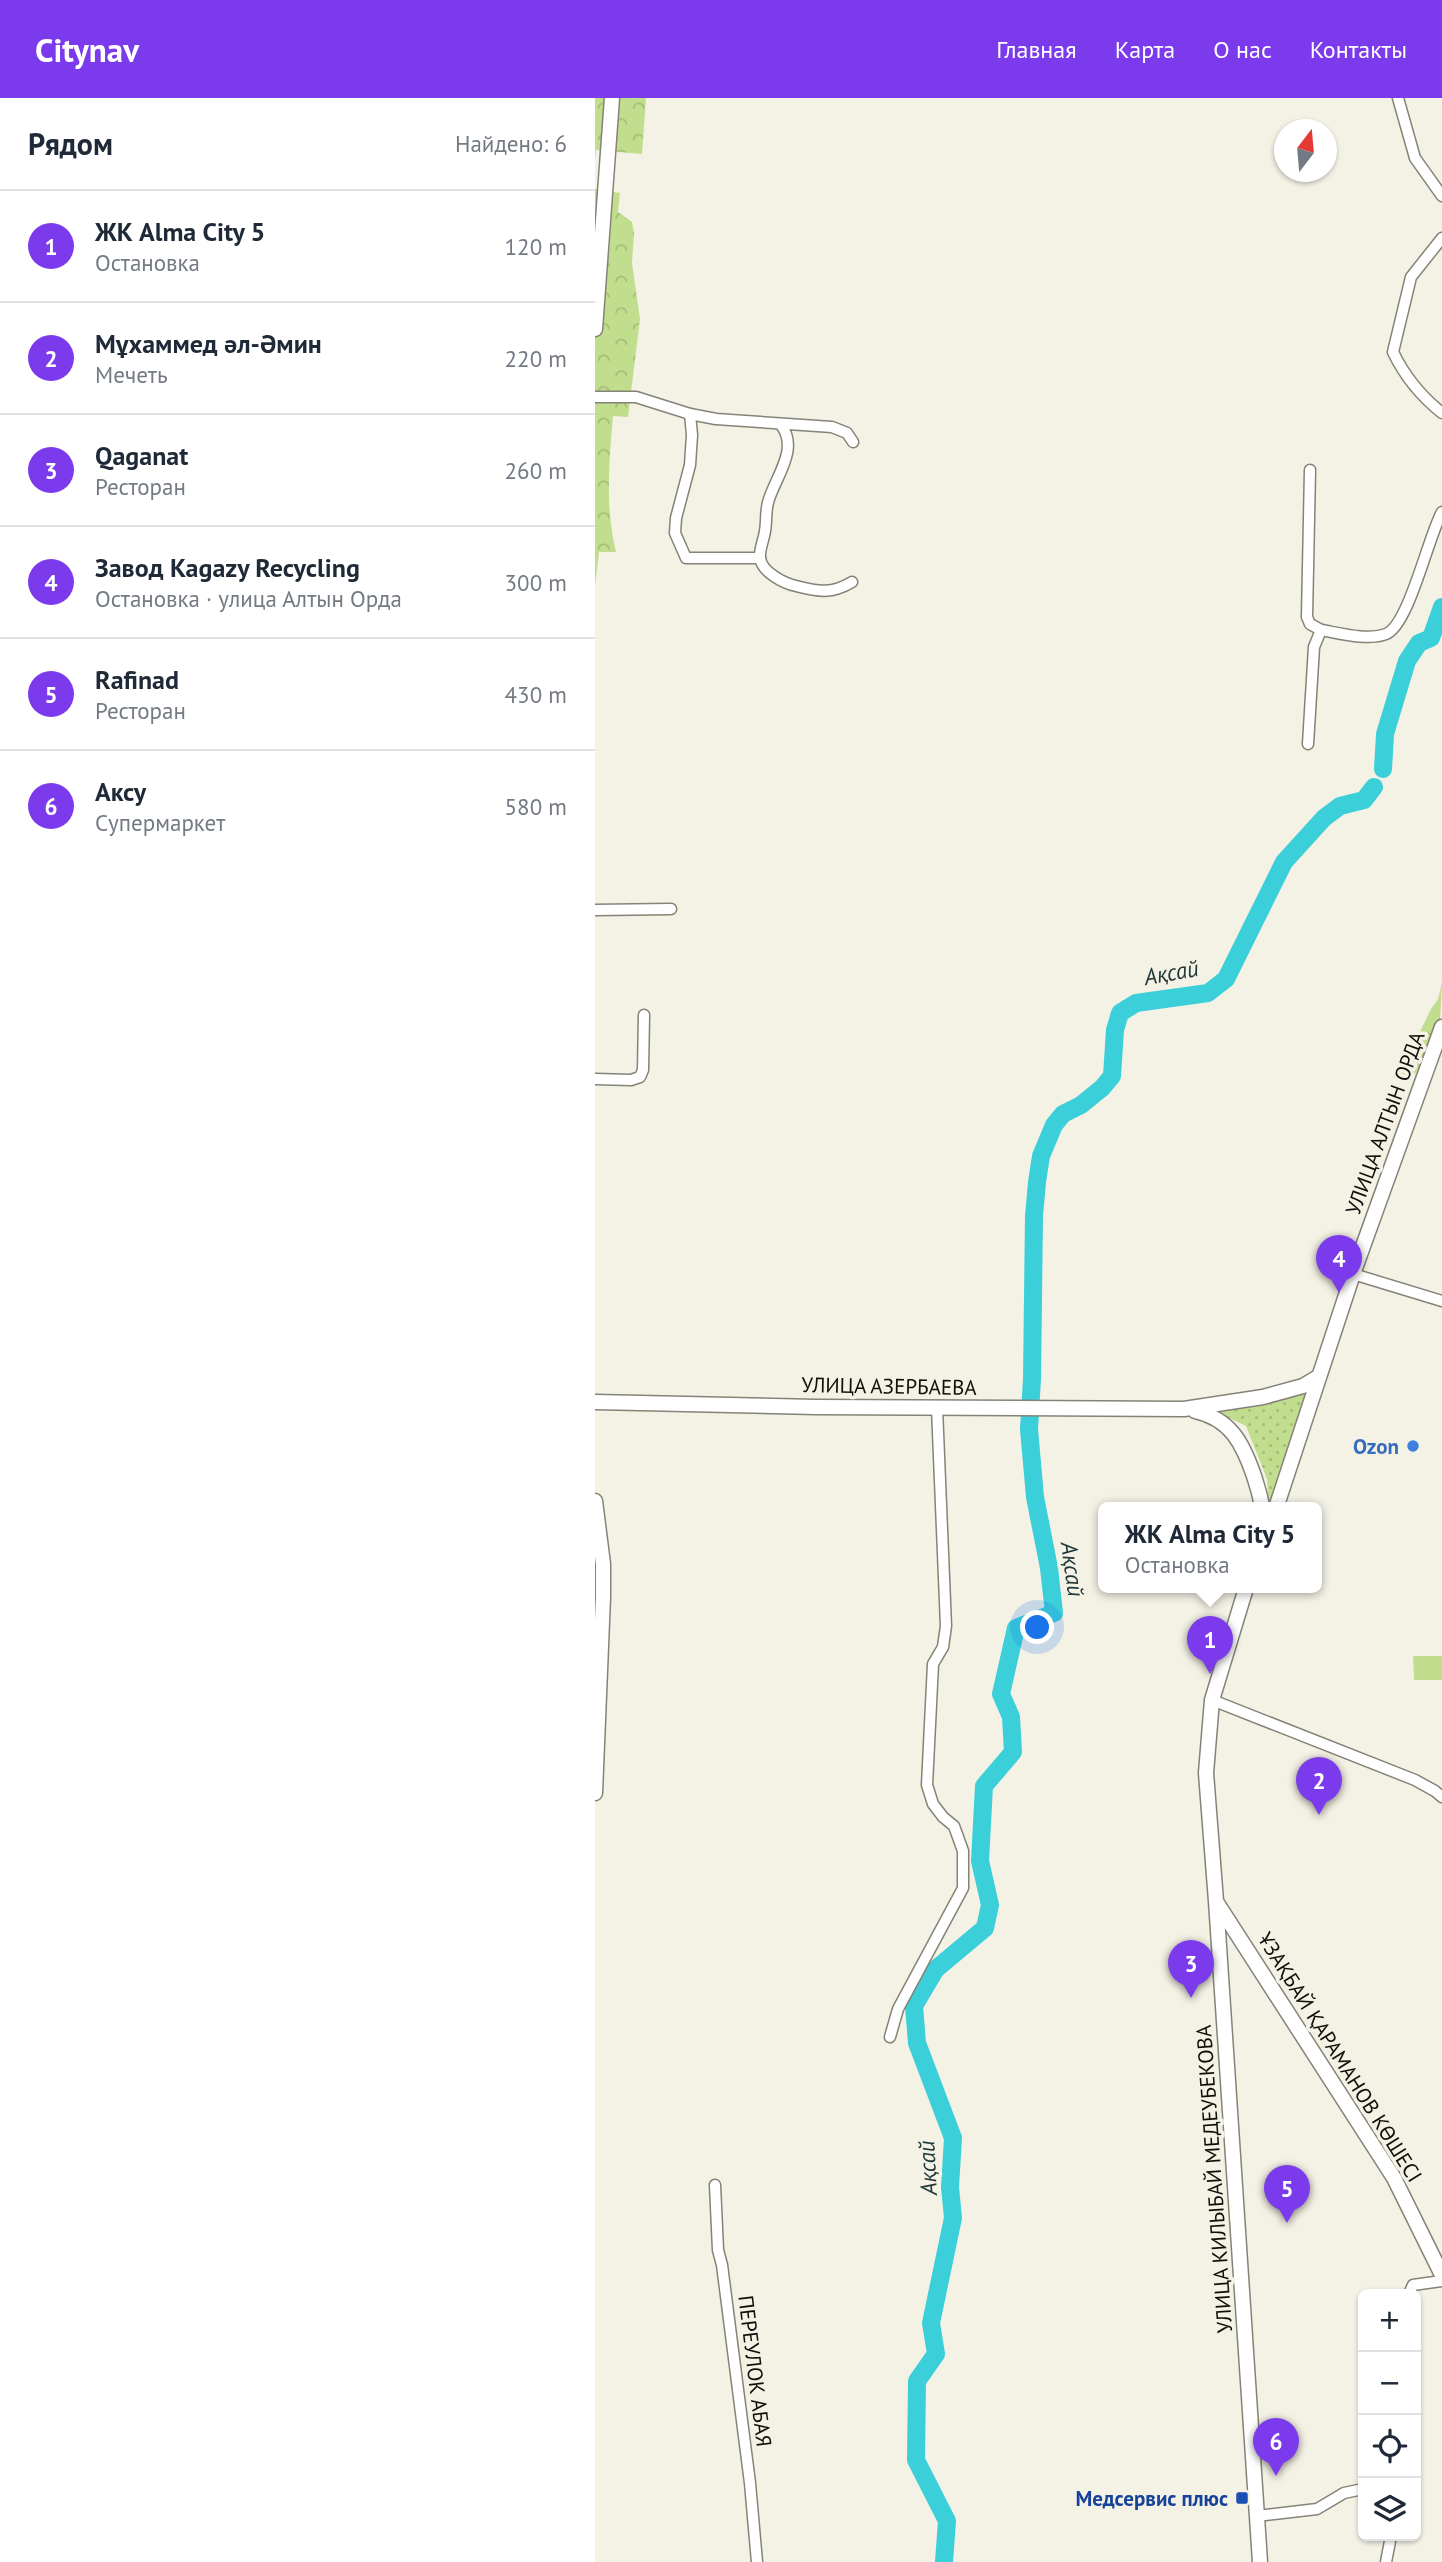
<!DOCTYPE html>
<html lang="ru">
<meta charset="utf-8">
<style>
body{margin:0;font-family:"PT Sans",sans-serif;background:#f6f6f7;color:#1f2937}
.controls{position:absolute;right:21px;bottom:21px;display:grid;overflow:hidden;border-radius:10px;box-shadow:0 2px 5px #0004}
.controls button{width:63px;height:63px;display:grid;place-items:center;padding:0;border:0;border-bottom:2px solid #e0e1e3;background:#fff;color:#1f2937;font:35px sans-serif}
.compass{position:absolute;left:679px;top:21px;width:63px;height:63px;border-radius:50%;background:#fff;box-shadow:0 2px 5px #0004;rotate:16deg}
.you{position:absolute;left:443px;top:1530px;width:24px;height:24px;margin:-18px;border:5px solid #fff;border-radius:50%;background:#1a73e8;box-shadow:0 0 0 10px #1a73e833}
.badge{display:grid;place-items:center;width:46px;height:46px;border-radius:50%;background:#7c3aed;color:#fff;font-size:23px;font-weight:700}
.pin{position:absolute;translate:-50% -58px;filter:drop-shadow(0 2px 4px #0008)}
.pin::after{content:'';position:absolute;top:37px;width:24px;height:21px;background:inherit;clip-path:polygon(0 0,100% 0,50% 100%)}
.popup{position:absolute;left:503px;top:1404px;width:224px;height:91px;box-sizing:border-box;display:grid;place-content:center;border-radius:10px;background:#fff;filter:drop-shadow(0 2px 5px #0005);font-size:23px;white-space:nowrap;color:#747a83}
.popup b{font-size:26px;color:#1f2937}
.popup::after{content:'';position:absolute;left:50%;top:100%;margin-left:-14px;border:14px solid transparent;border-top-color:#fff}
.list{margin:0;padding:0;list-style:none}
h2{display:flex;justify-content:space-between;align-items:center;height:91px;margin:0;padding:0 28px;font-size:30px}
h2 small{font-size:23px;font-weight:400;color:#747a83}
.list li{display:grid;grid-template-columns:46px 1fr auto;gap:21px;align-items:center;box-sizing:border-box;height:112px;padding:0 28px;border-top:2px solid #e0e1e3}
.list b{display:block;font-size:26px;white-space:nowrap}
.list p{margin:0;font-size:23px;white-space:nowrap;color:#747a83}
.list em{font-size:23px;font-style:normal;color:#747a83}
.icon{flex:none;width:38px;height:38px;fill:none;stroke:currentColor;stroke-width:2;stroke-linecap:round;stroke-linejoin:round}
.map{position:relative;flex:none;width:847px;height:2464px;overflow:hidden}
header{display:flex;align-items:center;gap:42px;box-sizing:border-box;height:98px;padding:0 35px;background:#7c3aed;color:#fff}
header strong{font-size:33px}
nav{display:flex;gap:38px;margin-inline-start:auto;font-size:24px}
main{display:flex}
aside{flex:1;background:#fff}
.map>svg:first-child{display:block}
.grass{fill:url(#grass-dots)}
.forest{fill:url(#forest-crowns)}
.pitch{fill:#c1de8e}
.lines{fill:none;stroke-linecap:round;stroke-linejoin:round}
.river{stroke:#3bcfd9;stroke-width:18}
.street-casing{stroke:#858277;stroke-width:13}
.secondary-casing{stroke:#858277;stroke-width:17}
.street{stroke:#fff;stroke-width:10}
.secondary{stroke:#fff;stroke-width:14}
.shop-dot{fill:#3f7fe0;stroke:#f4f1e5;stroke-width:2.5}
.transit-dot{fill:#1a4fb4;stroke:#f4f1e5;stroke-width:2.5}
.labels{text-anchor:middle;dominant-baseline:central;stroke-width:7;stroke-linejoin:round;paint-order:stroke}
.street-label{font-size:21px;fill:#100f0b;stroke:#f4f1e5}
.shop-label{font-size:21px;font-weight:bold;fill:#366cbe;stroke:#f4f1e5;text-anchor:end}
.transit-label{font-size:21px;font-weight:bold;fill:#164399;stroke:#f4f1e5;text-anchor:end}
.water-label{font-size:23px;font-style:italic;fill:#20383a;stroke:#f4f1e5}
</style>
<header>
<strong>Citynav</strong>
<nav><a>Главная</a><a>Карта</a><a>О нас</a><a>Контакты</a></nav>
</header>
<main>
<aside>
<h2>Рядом<small>Найдено: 6</small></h2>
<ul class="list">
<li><span class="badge">1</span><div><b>ЖК Alma City 5</b><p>Остановка</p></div><em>120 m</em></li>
<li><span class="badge">2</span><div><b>Мұхаммед әл-Әмин</b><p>Мечеть</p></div><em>220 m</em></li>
<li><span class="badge">3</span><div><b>Qaganat</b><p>Ресторан</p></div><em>260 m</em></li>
<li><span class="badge">4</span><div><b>Завод Kagazy Recycling</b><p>Остановка · улица Алтын Орда</p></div><em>300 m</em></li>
<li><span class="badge">5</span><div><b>Rafinad</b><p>Ресторан</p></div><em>430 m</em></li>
<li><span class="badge">6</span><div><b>Аксу</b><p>Супермаркет</p></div><em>580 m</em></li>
</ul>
</aside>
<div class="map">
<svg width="847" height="2464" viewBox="0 0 847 2464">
<defs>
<pattern id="grass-dots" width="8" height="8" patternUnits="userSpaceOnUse" patternTransform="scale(1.75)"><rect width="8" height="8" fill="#c1de8e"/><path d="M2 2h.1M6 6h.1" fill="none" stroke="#a5bd79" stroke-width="1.8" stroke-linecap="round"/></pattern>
<pattern id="forest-crowns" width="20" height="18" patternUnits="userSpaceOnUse" patternTransform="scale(1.75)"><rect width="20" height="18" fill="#c1de8e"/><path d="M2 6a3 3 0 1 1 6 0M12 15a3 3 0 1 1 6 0" fill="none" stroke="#a5bd79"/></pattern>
</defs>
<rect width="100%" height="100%" fill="#f4f1e5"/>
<path class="grass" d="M711 1296 676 1410H674L672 1381 651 1328 616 1311 659 1308Z"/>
<g class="forest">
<path d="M0 0H51L47 56 1 52 0 62Z"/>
<path d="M0 91 25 95 23 114 37 124 39 135 37 165 45 221 33 319 18 318C14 365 10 408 21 454H4L0 488Z"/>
<path d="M847 885 845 923 839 928C838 947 827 970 813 983H807L806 973 836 911 843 901Z"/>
</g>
<path class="pitch" d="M818 1558H847V1582H819Z"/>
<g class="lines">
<g class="river">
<path d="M788 671 790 636 812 563 824 545 836 540 847 509"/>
<path d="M349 2464 352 2423 321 2362 322 2283 341 2256 336 2225 358 2120 355 2089 358 2040 322 1945 319 1908 341 1871 390 1830 395 1807 385 1763 389 1688 418 1654 416 1619 406 1596 421 1530 459 1515 454 1470 440 1399 434 1331 437 1281 439 1118 442 1084 446 1058 459 1027 468 1016 486 1007 507 990 517 978 520 932 525 915 541 905 613 895 631 881 689 764 729 720 745 708 769 702 779 689"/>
</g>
<defs>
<g id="street">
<path d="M803 0 820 60 847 98"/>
<path d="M847 140 816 179 798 254C809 277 827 299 847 315"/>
<path d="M0 299H41L95 316 121 321 237 329 252 335 258 344"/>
<path d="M95 316 97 337 95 367 81 420 80 435 91 460H165"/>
<path d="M186 327C204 350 182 377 174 401 170 412 172 422 170 433 169 441 164 452 165 460 167 474 188 485 201 488 224 494 237 496 257 484"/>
<path d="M715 372 712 519 715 526 726 532"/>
<path d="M713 646 719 549 726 532C744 535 773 543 791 536 814 527 833 439 847 414"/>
<path d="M0 812 76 811"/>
<path d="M0 981 36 982 45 979 48 972 49 917"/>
<path d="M758 1176 847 1203"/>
<path d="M617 1602 820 1682 840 1693 847 1699"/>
<path d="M295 1939 303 1911 368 1790V1753L359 1728 348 1719 338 1706 332 1687 338 1566 348 1549 351 1528 342 1310"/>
<path d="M120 2087 123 2152 127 2167 155 2385 162 2464"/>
<path d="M814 2196 818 2187 847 2183"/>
<path d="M662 2418 722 2411 749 2395 768 2391"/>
<path d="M791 2464 796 2438"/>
</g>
<g id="secondary">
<path d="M0 231 17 0"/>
<path d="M0 1304 221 1309 589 1311 668 1299 708 1288 723 1279"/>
<path d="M600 1313C636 1321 648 1346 659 1378 662 1388 666 1399 667 1410"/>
<path d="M0 1403 8 1466V1499L0 1695"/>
<path d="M681 1410 758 1176 847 929"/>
<path d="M651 1490 617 1602 611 1675 621 1803 665 2464"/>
<path d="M622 1805 799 2080 847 2177"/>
</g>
</defs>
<use href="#street" class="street-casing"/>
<use href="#secondary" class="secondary-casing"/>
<use href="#street" class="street"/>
<use href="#secondary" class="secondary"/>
</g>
<circle class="shop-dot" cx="818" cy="1348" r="7"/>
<rect class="transit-dot" x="640" y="2393" width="14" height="14" rx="3.5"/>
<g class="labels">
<g class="street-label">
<text transform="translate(790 1025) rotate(-70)">УЛИЦА АЛТЫН ОРДА</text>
<text transform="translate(294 1288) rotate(1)">УЛИЦА АЗЕРБАЕВА</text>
<text transform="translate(745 1959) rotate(58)">ҰЗАҚБАЙ ҚАРАМАНОВ КӨШЕСІ</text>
<text transform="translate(619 2081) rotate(-94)">УЛИЦА КИЛЫБАЙ МЕДЕУБЕКОВА</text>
<text transform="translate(160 2273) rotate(83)">ПЕРЕУЛОК АБАЯ</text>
</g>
<g class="shop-label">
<text x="804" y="1348">Ozon</text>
</g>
<g class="transit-label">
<text x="633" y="2400">Медсервис плюс</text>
</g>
<g class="water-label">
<text transform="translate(576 874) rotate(-10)">Ақсай</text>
<text transform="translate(478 1471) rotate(82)">Ақсай</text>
<text transform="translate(332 2070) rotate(-93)">Ақсай</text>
</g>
</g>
</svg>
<div class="controls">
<button>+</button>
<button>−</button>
<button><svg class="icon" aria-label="locate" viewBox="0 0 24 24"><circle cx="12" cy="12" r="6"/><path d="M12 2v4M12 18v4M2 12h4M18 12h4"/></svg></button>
<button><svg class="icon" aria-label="layers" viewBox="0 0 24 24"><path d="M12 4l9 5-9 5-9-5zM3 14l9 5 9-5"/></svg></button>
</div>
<svg class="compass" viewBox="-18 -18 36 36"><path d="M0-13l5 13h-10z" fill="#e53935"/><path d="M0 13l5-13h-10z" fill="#747a83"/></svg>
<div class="you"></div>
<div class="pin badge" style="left:615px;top:1576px">1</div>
<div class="popup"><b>ЖК Alma City 5</b>Остановка</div>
<div class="pin badge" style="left:724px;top:1717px">2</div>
<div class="pin badge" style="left:596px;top:1900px">3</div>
<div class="pin badge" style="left:744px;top:1195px">4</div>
<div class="pin badge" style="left:692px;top:2125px">5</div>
<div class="pin badge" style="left:681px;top:2378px">6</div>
</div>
</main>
